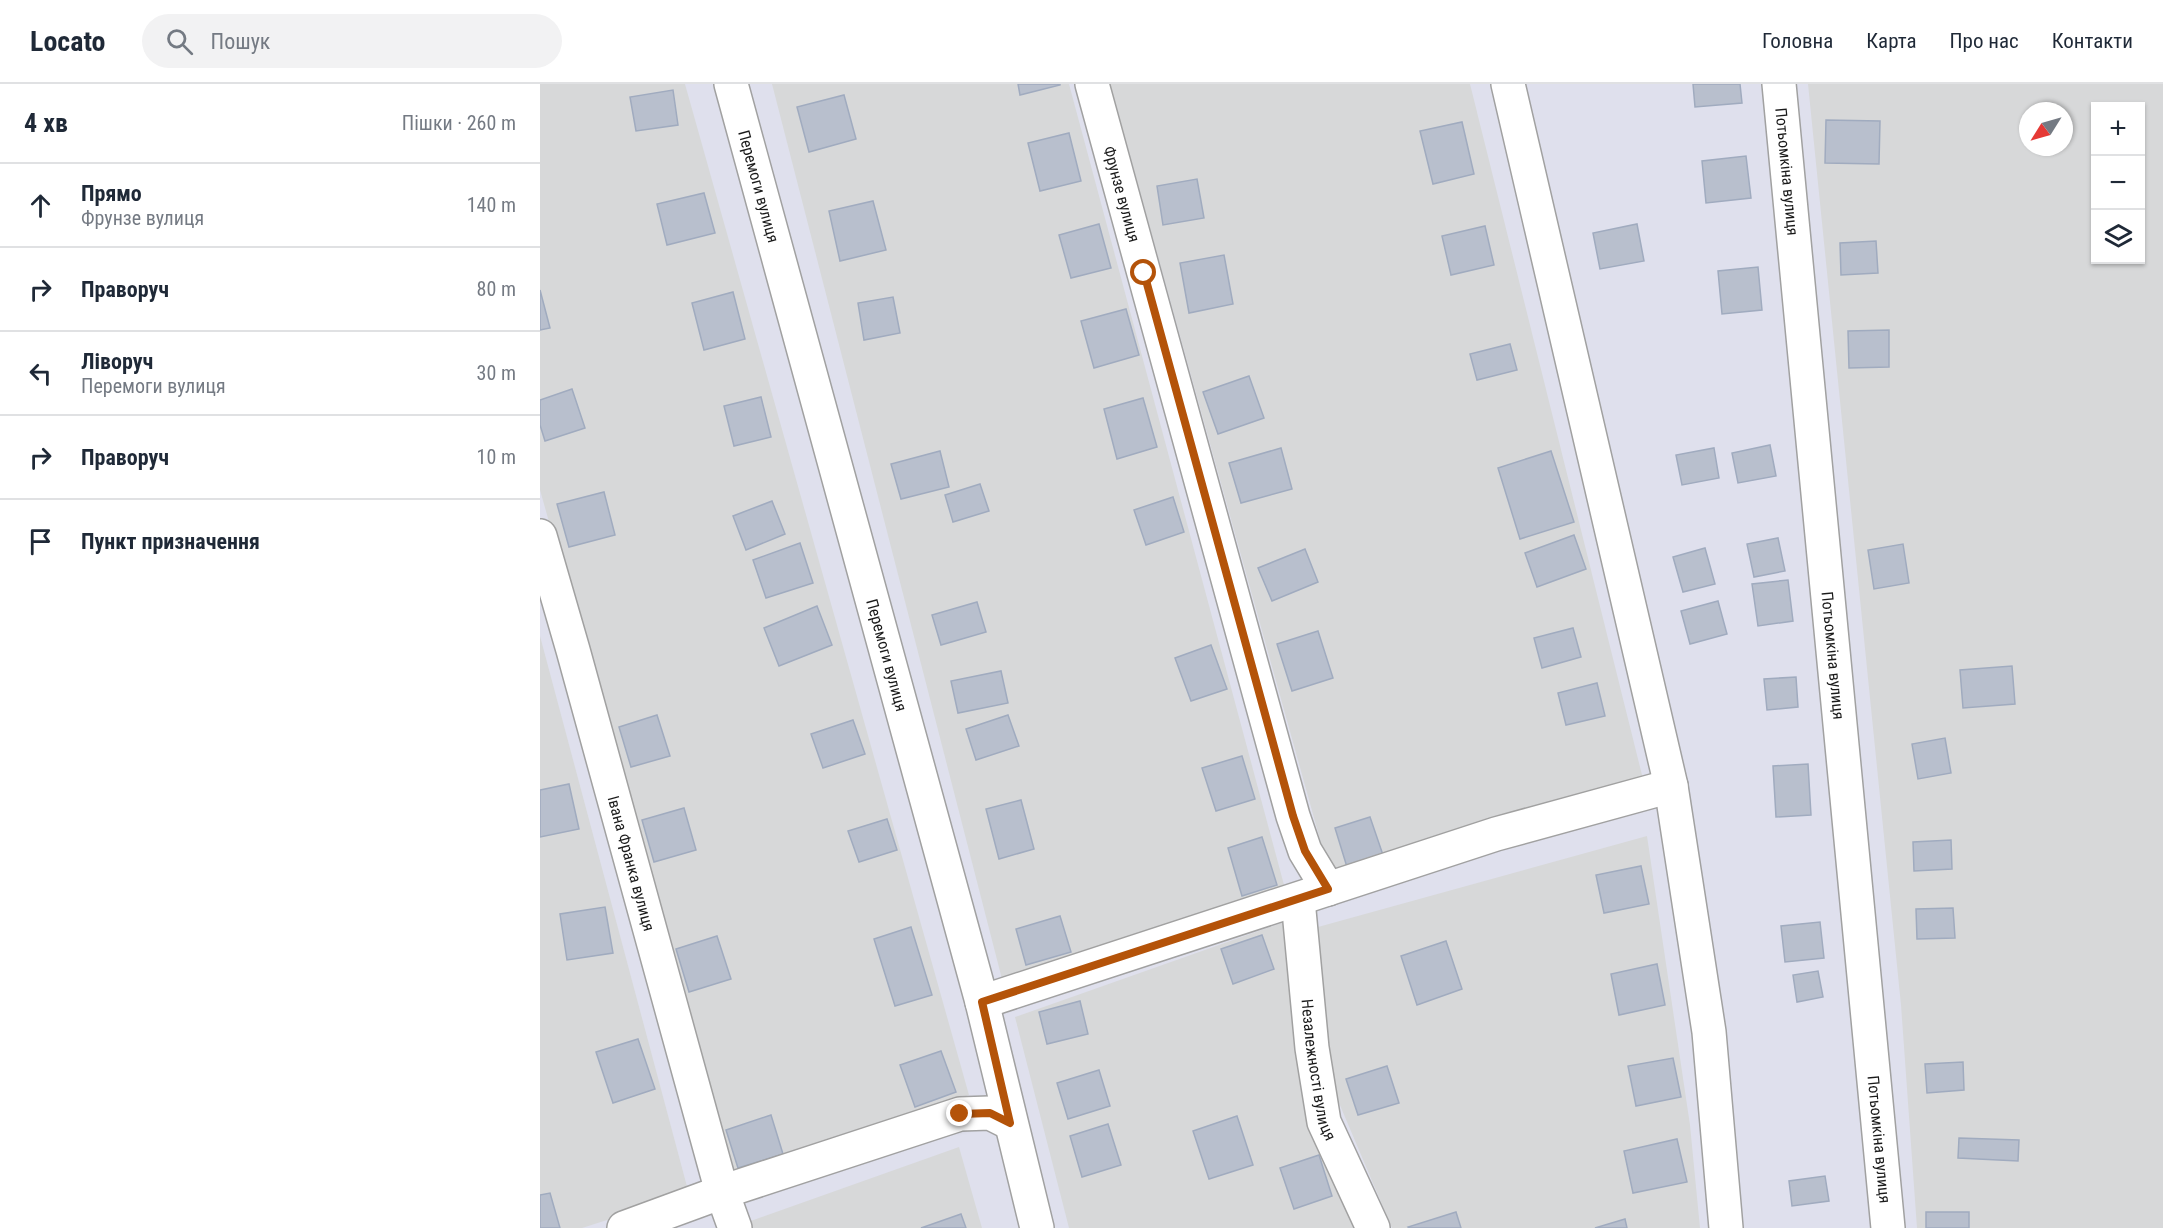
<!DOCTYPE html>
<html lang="uk">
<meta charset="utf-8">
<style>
body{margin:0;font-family:"Roboto Condensed",sans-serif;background:#f2f2f3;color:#1f2937}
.controls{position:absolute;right:18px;top:18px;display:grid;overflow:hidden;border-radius:0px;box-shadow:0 2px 4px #0004}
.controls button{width:54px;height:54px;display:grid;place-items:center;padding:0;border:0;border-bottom:2px solid #e0e1e3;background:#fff;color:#1f2937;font:30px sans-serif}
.compass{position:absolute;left:1479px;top:18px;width:54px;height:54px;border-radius:50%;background:#fff;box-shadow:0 2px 4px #0004;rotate:233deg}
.stop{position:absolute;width:18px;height:18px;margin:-14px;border:4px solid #b45309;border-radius:50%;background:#fff}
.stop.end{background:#b45309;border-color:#fff;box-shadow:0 2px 6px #0008}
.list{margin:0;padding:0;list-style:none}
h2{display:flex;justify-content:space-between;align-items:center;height:78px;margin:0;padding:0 24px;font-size:26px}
h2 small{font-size:20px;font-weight:400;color:#747a83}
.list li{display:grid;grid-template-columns:39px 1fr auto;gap:18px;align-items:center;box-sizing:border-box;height:84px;padding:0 24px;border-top:2px solid #e0e1e3}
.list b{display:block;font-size:22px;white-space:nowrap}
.list p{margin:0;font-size:20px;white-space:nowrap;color:#747a83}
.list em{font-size:20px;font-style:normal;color:#747a83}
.icon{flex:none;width:33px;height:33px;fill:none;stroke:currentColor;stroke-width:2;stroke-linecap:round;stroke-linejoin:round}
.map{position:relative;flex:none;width:1623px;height:1144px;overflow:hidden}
header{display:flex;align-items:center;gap:36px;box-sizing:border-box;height:84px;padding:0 30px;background:#fff;border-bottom:2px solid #e0e1e3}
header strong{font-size:28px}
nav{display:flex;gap:33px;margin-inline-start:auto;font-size:21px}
.search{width:420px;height:54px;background:#f2f2f3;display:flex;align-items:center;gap:15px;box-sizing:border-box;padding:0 21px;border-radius:33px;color:#747a83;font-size:22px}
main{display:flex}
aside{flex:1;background:#fff}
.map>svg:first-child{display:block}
.residential{fill:#d7d8d9;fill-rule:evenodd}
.building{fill:#b8bfcd;stroke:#a0abbf;stroke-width:1.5}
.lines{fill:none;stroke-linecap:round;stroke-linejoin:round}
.minor-casing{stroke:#a1a1a1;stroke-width:36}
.minor{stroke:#fff;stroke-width:33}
.route{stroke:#b45309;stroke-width:8}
.labels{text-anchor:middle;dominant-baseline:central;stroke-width:4.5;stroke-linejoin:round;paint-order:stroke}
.street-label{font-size:16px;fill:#1a1a1a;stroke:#fff}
</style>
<header>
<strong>Locato</strong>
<div class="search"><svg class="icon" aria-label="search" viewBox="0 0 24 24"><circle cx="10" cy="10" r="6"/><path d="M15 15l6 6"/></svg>Пошук</div>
<nav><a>Головна</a><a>Карта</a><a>Про нас</a><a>Контакти</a></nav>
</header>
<main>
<aside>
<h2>4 хв<small>Пішки · 260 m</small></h2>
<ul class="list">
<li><svg class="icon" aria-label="ahead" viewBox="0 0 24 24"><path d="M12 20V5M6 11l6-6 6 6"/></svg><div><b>Прямо</b><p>Фрунзе вулиця</p></div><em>140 m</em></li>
<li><svg class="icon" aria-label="right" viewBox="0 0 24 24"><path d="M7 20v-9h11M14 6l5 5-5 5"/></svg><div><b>Праворуч</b></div><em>80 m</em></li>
<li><svg class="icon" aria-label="left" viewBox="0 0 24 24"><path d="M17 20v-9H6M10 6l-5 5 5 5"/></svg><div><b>Ліворуч</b><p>Перемоги вулиця</p></div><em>30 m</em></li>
<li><svg class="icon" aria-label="right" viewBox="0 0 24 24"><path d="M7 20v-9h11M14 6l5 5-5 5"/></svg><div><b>Праворуч</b></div><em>10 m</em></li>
<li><svg class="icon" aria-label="arrive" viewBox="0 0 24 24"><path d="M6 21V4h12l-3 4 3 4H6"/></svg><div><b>Пункт призначення</b></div></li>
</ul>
</aside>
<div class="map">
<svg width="1623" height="1144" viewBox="0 0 1623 1144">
<rect width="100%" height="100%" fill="#dfe0ed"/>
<g class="residential">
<path d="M0 0H145L429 1011 194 1095 0 406Z"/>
<path d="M232 0H529L747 812 463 899Z"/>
<path d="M570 0H930L1103 695 791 795Z"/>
<path d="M1268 0H1623V1144H1377L1361 921ZM1556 22H1600V176H1556ZM1488 27H1524V63H1488Z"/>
<path d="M0 552 149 1110 42 1144H0Z"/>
<path d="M1107 752 1150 1041 1160 1144H852L788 993 778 843Z"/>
<path d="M750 836 822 1144H529L475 933Z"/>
<path d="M419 1063 442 1144H207L205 1139Z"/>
</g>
<g class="building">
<path d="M478 0H520V1L480 11Z"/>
<path d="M1153 0H1200L1202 19 1155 23Z"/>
<path d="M133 6 138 41 96 47 90 13Z"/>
<path d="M304 11 316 55 269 68 257 23Z"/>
<path d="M1286 36 1340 37 1339 80 1285 79Z"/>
<path d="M922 38 934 90 893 100 880 47Z"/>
<path d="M529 49 541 97 500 107 488 59Z"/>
<path d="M1206 72 1211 114 1166 119 1162 77Z"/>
<path d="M657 95 664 134 623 141 617 102Z"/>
<path d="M164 109 175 149 127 161 117 120Z"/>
<path d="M333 117 346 166 300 177 289 127Z"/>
<path d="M559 140 571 184 531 194 519 151Z"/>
<path d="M1097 140 1104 177 1060 185 1053 149Z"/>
<path d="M945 142 954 181 911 191 902 152Z"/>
<path d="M1336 157 1338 189 1301 191 1300 159Z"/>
<path d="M684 171 693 220 649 229 640 179Z"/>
<path d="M1218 183 1222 226 1182 230 1178 187Z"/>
<path d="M0 206 10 244 0 246Z"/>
<path d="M193 208 205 255 164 266 152 219Z"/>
<path d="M353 213 360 249 324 256 318 219Z"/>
<path d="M586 225 599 271 554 284 541 237Z"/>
<path d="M1349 246V283L1309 284 1308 247Z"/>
<path d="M970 260 977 286 937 296 930 270Z"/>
<path d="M709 292 724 334 678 350 663 308Z"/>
<path d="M32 305 45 344 5 357 0 341V316Z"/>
<path d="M221 313 231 353 194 362 184 322Z"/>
<path d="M603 314 617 363 577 375 564 325Z"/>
<path d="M1230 361 1236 392 1198 399 1192 369Z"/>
<path d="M741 364 752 405 701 419 689 379Z"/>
<path d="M1174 364 1179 394 1142 401 1136 371Z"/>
<path d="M400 367 409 403 361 415 351 380Z"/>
<path d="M1011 367 1034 438 980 455 958 384Z"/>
<path d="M440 400 449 427 413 438 405 411Z"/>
<path d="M64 408 75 451 29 463 17 420Z"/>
<path d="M633 413 644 448 606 461 594 426Z"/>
<path d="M232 417 245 450 206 466 193 432Z"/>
<path d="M1034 451 1046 485 997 503 985 469Z"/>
<path d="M1238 454 1245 487 1214 493 1207 460Z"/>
<path d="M260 459 273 499 226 514 213 476Z"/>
<path d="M1363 460 1369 499 1334 505 1328 466Z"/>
<path d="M1165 464 1175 500 1143 508 1133 473Z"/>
<path d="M765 465 778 498 732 517 718 484Z"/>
<path d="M1248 496 1253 537 1218 542 1212 500Z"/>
<path d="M1178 517 1187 550 1150 560 1141 527Z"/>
<path d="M437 518 446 548 401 561 392 531Z"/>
<path d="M277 522 292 561 239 582 224 544Z"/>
<path d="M1033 544 1041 573 1002 584 994 554Z"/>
<path d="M778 547 793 594 752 607 737 560Z"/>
<path d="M671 561 687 605 651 617 635 574Z"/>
<path d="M1472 582 1475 620 1423 624 1420 586Z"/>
<path d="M461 587 468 619 418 629 411 597Z"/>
<path d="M1256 593 1258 623 1227 626 1224 595Z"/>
<path d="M1057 599 1065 632 1026 641 1018 609Z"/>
<path d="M117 631 130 672 91 683 79 643Z"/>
<path d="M468 631 479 662 436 676 426 645Z"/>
<path d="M313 636 325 670 283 684 271 650Z"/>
<path d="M1405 654 1411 689 1378 695 1372 660Z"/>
<path d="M702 672 715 715 676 727 662 684Z"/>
<path d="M1268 680 1271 731 1236 733 1233 682Z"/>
<path d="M29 700 39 745 0 753V706Z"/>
<path d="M481 716 494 765 459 775 446 725Z"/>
<path d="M144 724 156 766 114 778 102 736Z"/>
<path d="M830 733 843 771 807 783 795 744Z"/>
<path d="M347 735 357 766 319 778 308 747Z"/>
<path d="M722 753 737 801 702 812 688 764Z"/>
<path d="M1411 756 1412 785 1374 787 1373 758Z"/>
<path d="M1101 782 1109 820 1064 829 1056 791Z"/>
<path d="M65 823 73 869 27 876 20 830Z"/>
<path d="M1413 824 1415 854 1377 855 1376 825Z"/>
<path d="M520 832 531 868 486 881 476 845Z"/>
<path d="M1280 838 1284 874 1245 878 1241 842Z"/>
<path d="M371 843 392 911 355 922 334 855Z"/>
<path d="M722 851 734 885 693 900 681 865Z"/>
<path d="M177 852 191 895 149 908 136 865Z"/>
<path d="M906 857 922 905 877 921 861 872Z"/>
<path d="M1117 880 1125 921 1079 931 1071 890Z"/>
<path d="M1278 887 1283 913 1257 918 1253 891Z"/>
<path d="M540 917 548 950 507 960 499 928Z"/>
<path d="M98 955 115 1005 73 1019 56 968Z"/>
<path d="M401 967 416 1008 375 1023 360 981Z"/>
<path d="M1133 974 1141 1013 1096 1022 1088 982Z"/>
<path d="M1423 978 1424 1006 1387 1009 1385 980Z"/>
<path d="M847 982 859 1019 818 1031 806 995Z"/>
<path d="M559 986 570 1022 528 1035 517 999Z"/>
<path d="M231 1031 243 1070 198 1084 186 1046Z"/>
<path d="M697 1032 713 1081 669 1095 653 1047Z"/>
<path d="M568 1040 581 1081 542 1093 530 1052Z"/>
<path d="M1419 1054 1479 1056 1478 1077 1418 1074Z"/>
<path d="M1137 1055 1147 1098 1093 1109 1084 1067Z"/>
<path d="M779 1071 792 1112 754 1125 740 1084Z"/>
<path d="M1285 1092 1289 1117 1252 1122 1249 1097Z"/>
<path d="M10 1109 20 1144H0V1111Z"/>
<path d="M916 1128 921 1144H869L868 1143Z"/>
<rect x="1386" y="1128" width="43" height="16"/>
<path d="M421 1130 426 1144H381Z"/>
<path d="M1085 1135 1087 1144H1055Z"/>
</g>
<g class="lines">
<defs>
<g id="minor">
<path id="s1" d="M191 0 442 918 497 1144"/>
<path id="s2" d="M552 0 753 732 765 767 788 805"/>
<path d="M968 0 1131 702 1169 948 1186 1144"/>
<path id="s3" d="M1239 0 1348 1144"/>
<path id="s4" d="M0 452 33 566 182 1108 195 1144"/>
<path id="s5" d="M758 816 772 964 784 1038 833 1144"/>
<path d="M442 918 956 750 1131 702"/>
<path d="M84 1144 182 1108 420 1030 450 1029 470 1039"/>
</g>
</defs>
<use href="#minor" class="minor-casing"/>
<use href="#minor" class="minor"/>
</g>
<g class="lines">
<path class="route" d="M420 1030 450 1029 470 1039 442 918 788 805 765 767 753 732 604 189"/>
</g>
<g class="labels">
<g class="street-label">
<text stroke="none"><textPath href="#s3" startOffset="88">Потьомкіна вулиця</textPath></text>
<text stroke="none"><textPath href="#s1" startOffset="106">Перемоги вулиця</textPath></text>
<text stroke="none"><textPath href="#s2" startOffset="114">Фрунзе вулиця</textPath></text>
<text stroke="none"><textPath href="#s1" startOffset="592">Перемоги вулиця</textPath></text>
<text stroke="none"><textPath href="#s3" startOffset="574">Потьомкіна вулиця</textPath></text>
<text stroke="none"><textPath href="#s4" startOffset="340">Івана Франка вулиця</textPath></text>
<text stroke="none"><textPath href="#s5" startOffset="171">Незалежності вулиця</textPath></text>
<text stroke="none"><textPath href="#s3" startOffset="1060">Потьомкіна вулиця</textPath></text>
</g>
</g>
</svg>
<div class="controls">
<button>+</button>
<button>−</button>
<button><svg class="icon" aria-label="layers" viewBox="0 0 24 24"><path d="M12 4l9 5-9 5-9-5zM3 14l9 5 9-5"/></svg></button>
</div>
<svg class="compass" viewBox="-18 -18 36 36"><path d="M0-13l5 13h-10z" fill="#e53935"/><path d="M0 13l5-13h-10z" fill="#747a83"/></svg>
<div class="stop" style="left:604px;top:189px"></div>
<div class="stop end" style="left:420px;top:1030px"></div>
</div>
</main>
